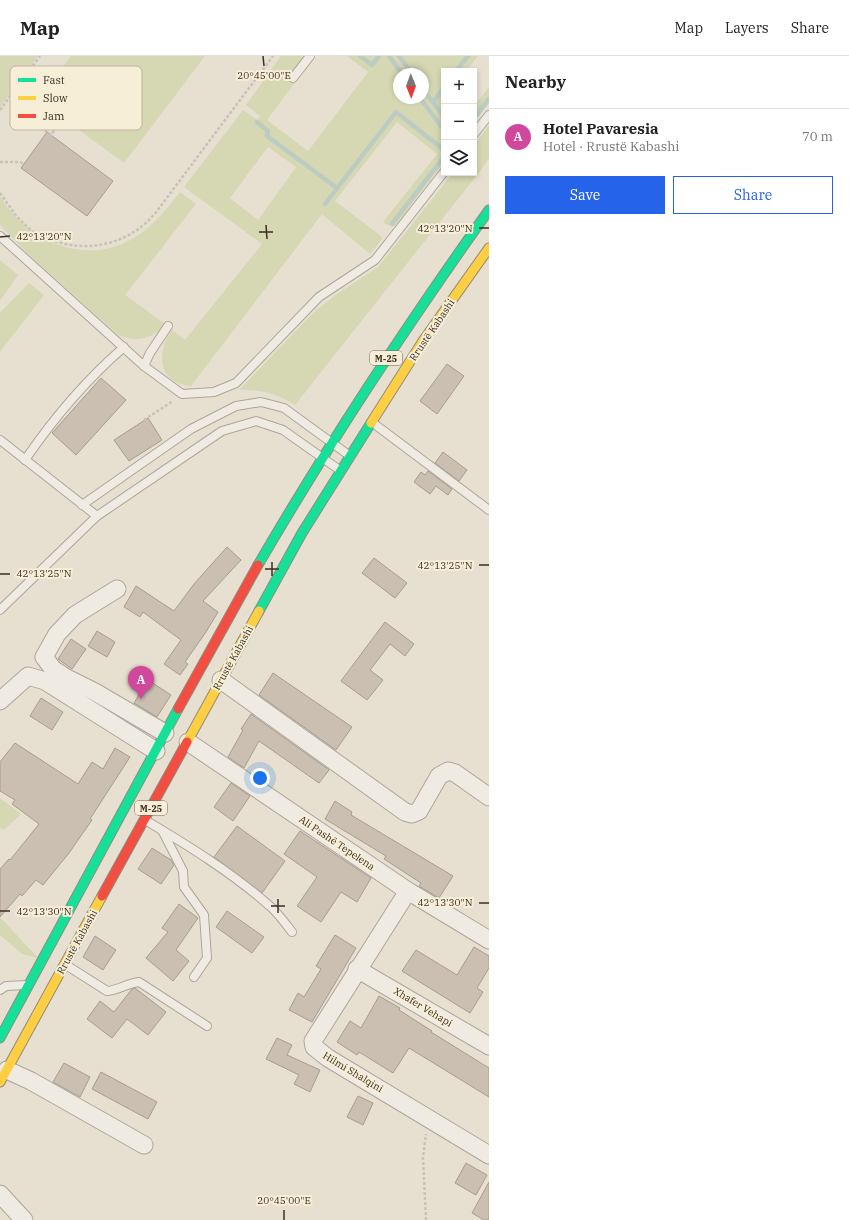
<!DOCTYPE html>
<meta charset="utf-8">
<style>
body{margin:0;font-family:"IBM Plex Serif",serif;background:#f2f2f2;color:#222}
.controls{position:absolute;right:12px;top:12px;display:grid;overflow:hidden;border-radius:0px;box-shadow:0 2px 6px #0003}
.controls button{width:36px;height:36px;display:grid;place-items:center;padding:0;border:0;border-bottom:1px solid #e0e0e0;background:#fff;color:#222;font:20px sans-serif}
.compass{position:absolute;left:393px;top:12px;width:36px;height:36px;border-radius:50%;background:#fff;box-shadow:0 2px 6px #0003;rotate:179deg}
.you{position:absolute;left:260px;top:722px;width:14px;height:14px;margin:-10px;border:3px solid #fff;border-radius:50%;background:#1a73e8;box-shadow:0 0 0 6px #1a73e833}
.badge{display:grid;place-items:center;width:26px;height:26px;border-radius:50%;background:#2563eb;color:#fff;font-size:13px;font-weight:700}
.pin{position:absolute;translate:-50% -33px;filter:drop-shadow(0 1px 2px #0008)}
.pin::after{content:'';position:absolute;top:21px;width:14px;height:12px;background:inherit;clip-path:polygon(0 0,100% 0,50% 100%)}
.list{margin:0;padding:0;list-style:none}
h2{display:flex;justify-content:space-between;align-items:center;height:52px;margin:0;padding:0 16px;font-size:17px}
h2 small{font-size:13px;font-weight:400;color:#767676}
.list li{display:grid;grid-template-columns:26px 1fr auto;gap:12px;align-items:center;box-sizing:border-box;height:56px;padding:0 16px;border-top:1px solid #e0e0e0}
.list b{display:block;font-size:15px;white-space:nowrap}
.list p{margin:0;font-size:13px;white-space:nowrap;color:#767676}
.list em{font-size:13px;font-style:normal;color:#767676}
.actions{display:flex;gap:8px;padding:12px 16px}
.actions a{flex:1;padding:9px 0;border:1px solid #2563eb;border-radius:0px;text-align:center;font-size:14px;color:#2563eb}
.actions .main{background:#2563eb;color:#fff}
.icon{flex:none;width:22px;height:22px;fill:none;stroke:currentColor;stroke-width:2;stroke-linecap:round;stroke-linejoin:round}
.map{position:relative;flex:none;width:489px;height:1164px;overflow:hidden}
header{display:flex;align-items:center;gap:24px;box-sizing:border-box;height:56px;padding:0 20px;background:#fff;border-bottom:1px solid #e0e0e0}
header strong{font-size:19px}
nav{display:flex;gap:22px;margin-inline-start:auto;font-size:14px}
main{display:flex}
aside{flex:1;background:#fff}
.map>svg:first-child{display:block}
.green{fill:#d6d7b3;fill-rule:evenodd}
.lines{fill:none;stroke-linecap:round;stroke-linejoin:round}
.stream{stroke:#bcccc2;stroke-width:4.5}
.building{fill:#cbbfb2;stroke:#a89c90}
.lane-casing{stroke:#ada599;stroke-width:10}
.street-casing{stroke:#ada599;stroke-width:19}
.fast-casing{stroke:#928b80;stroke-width:11}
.slow-casing{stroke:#928b80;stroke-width:11}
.jam-casing{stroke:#928b80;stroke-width:11}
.path{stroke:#c8c2b9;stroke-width:2.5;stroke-dasharray:3 2;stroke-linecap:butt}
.lane{stroke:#efebe3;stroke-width:8}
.street{stroke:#efebe3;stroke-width:17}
.fast{stroke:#16e098;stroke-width:9}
.slow{stroke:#ffcf43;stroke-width:9}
.jam{stroke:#f24e42;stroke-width:9}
.ticks{fill:none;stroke:#3d2e20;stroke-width:1.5}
.labels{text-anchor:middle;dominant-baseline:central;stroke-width:4;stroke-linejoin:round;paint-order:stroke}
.shield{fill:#f7eed8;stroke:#756857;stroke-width:1}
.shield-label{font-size:9px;font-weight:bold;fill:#3d2e20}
.street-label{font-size:10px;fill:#3d2e20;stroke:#f7eed8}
.key{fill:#f7eed8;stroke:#bfb4a1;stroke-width:1}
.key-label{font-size:11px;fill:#3d2e20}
.ticks-label{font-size:10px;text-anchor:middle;fill:#3d2e20;stroke:#f7eed8;stroke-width:4;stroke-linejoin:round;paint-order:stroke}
</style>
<header>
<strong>Map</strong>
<nav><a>Map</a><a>Layers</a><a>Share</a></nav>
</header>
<main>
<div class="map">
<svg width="489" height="1164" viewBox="0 0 489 1164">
<rect width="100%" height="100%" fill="#e7e0d1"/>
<g class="green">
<path d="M0 0H38L0 51Z"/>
<path d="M71 0H205L124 107 38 44Z"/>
<path d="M281 0H306L291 20 296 25 267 64 308 95 368 16 347 0H478L466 15H444V106L395 170 387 169 383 166 437 98 397 66 335 145 381 180 382 183 370 198 322 158 191 330C157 327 156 296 172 274L185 284 262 188 184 131 243 54 257 64 260 60 246 49ZM399 18H423V42H399ZM268 91 296 111 258 164 230 142Z"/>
<path d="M489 31V47L474 66V44L477 46Z"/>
<path d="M489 69V102L481 114 295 349C277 338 260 333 239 334L313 257 337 238 378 211 453 117H474V90Z"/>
<path d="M180 136 196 148 125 239 165 268C153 284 134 287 117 278L28 198 0 169V140C28 188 91 213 140 178 156 167 168 151 180 136Z"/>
<path d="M0 204 18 219 0 245Z"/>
<path d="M29 227 44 239 0 296V257Z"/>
<path d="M0 742 21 758 4 774 0 771Z"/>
<path d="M0 861 38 902 22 898 0 879Z"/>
</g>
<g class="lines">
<g class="stream">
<path d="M360 0 372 9 379 0"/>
<path d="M389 0 402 18"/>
<path d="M399 0 412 18"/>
<path d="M456 15 468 0"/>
<path d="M423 33 444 61"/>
<path d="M420 42 444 74"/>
<path d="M433 46 444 32"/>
<path d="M474 62 489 43"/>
<path d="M257 66 268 75 267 80 337 132"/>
<path d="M325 148 396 56 444 94"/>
<path d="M392 168 444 101"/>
</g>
</g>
<g class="building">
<path d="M47 76 113 125 87 160 21 112Z"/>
<path d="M447 308 464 320 437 358 420 345Z"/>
<path d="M101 322 126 344 76 399 52 377Z"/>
<path d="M148 362 162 384 129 405 114 384Z"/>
<path d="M443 396 467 414 459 425 435 407Z"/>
<path d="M428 415 452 433 448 439 436 430 430 438 414 426 421 416 425 419Z"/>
<path d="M227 491 241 504 203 545 218 556 206 576 185 606 188 608 180 619 164 608 181 584 143 556 140 561 124 551 136 530 174 555 194 528Z"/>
<path d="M374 502 407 527 395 542 362 517Z"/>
<path d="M385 566 414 588 405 600 390 588 370 614 383 624 367 644 341 625Z"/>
<path d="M97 575 115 586 107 601 88 590Z"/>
<path d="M71 583 86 593 72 613 58 603Z"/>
<path d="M273 617 352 671 336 694 259 639Z"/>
<path d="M148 624 171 639 157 661 134 647Z"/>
<path d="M41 642 63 656 52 674 30 660Z"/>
<path d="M251 658 329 714 319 727 259 685 244 712 228 701 243 674 241 673Z"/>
<path d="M15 687 78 728 92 706 103 713 115 692 130 701 90 763 92 764 69 797 43 829 36 824 22 840 20 838 0 861V813L9 803 10 804 39 768 12 748 15 744 0 735V706Z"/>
<path d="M231 727 250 740 233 765 214 751Z"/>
<path d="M335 745 352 756 351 759 453 820 439 842 419 830 421 827 384 803 386 800 325 763Z"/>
<path d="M237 770 285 805 262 837 214 801Z"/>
<path d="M300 775 371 822 357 846 341 836 321 866 297 850 317 821 284 798Z"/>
<path d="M152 792 171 804 174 809 161 828 138 813Z"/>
<path d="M179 848 198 862 176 894 189 905 173 925 146 902 168 876 162 872Z"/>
<path d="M227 855 264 881 252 897 216 871Z"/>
<path d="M335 879 356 892 312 966 289 954 298 937 304 941 321 913 316 910Z"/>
<path d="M95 880 116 894 103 914 83 901Z"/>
<path d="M474 891 489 900V912L477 932 483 936 470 957 402 915 416 894 457 919Z"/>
<path d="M135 932 166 956 148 979 127 963 112 982 87 963 100 945 114 956 132 933Z"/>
<path d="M379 940 400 952 399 954 432 975 431 976 489 1012V1041L409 992 393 1017 359 996 357 999 337 986 350 965 361 972Z"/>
<path d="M277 982 292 989 287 999 320 1014 310 1036 294 1028 299 1019 266 1003Z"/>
<path d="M64 1007 90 1021 80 1041 53 1026Z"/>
<path d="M101 1016 157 1046 148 1063 92 1033Z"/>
<path d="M358 1040 373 1047 363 1069 347 1061Z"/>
<path d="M466 1107 487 1119 476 1139 455 1127Z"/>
<path d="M489 1126V1164H484L472 1157Z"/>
</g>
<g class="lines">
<defs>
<g id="lane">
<path d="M293 22 310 0"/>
<path d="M474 78 489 59"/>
<path d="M0 180 144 310 182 338 214 336 236 327 319 241 375 204 444 116"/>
<path d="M144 310 150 297 168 270"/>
<path d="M373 367 489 454"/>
<path d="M0 384 97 460"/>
<path d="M25 404C53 363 86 324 124 291"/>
<path d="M82 449 191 373 236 350 261 346 284 352 350 400"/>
<path d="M0 554 97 460 222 375 256 365 283 374 341 415"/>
<path d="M145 764C189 790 234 818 272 852 279 859 286 868 292 876"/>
<path d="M163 776 183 815 184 831 204 859 207 902 194 921"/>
<path d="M66 909 107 935C119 934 128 927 139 926L207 970"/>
<path d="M0 934 6 930 26 929"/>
</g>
<g id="street">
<path d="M117 533 75 559 57 578 44 601 53 613 65 621 95 636 165 677"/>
<path d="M221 624 405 756 412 758 419 755 439 720 448 715 455 717 489 741"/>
<path d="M0 645 28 620 45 625 156 695"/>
<path d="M188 686 408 835 489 884"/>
<path d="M408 835 313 985 314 991 328 1002 489 1099"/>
<path d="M357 913 489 990"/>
<path d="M7 1014 31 1025 144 1089"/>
<path d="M0 1138 24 1164"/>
</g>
<g id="fast">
<path d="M258 509C329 387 407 269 489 154"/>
<path d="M259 555 302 477 371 367"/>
<path d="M0 982 178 653"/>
</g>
<g id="slow">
<path d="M371 367 423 285 489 192"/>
<path d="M187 686 259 555"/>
<path d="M0 1026 102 840"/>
</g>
<g id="jam">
<path d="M178 653 258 509"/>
<path d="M102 840 187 686"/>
</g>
</defs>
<use href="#lane" class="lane-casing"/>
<use href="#street" class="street-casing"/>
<use href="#fast" class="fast-casing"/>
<use href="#slow" class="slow-casing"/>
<use href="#jam" class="jam-casing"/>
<g class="path">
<path d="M13 50 51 79 63 62"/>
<path d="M0 54 40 0"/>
<path d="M0 106H20L24 108"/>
<path d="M0 137 17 161 32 175 23 187"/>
<path d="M32 175C74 200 126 194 157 155L273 0"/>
<path d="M144 364 173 345"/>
<path d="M426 1164 423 1102 426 1078"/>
</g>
<use href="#lane" class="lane"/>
<use href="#street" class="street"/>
<use href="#fast" class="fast"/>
<use href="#slow" class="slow"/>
<use href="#jam" class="jam"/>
</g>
<path class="ticks" d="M263 0 264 10M266 169 267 183M479 172H489M259 176H273M0 181 10 180M272 506V520M479 509H489M265 513H279M0 518H10M278 843V857M479 847H489M271 850H285M0 855H10M284 1154V1164"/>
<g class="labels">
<g class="shield">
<rect x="370" y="295" width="32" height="14" rx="3"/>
<rect x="135" y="745" width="32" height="14" rx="3"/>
</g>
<g class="shield-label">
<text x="386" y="302">M-25</text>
<text x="151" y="752">M-25</text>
</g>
<g class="street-label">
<text transform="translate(432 274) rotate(-56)">Rrustë Kabashi</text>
<text transform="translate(233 602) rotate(-61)">Rrustë Kabashi</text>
<text transform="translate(337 787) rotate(34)">Ali Pashë Tepelena</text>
<text transform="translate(77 886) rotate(-61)">Rrustë Kabashi</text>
<text transform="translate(423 951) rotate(31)">Xhafer Vehapi</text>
<text transform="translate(353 1016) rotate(31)">Hilmi Shalqini</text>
</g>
</g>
<rect x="10" y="10" width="132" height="64" rx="6" class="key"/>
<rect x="18" y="22" width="18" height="4" fill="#16e098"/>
<rect x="18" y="40" width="18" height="4" fill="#ffcf43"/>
<rect x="18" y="58" width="18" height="4" fill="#f24e42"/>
<g class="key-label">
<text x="43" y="28">Fast</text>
<text x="43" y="46">Slow</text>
<text x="43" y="64">Jam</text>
</g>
<g class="ticks-label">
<text x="264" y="23">20°45'00"E</text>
<text x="445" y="176">42°13'20"N</text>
<text x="44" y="184">42°13'20"N</text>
<text x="445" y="513">42°13'25"N</text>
<text x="44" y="521">42°13'25"N</text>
<text x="445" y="850">42°13'30"N</text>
<text x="44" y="859">42°13'30"N</text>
<text x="284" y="1148">20°45'00"E</text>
</g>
</svg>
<div class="controls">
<button>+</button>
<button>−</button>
<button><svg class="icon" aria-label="layers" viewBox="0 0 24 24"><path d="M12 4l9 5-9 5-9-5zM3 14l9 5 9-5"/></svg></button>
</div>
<svg class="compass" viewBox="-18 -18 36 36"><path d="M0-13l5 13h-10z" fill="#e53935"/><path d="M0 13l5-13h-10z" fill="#767676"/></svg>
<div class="you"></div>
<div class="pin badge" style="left:141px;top:643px;background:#d1479c">A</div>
</div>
<aside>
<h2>Nearby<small></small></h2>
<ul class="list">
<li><span class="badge" style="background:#d1479c">A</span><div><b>Hotel Pavaresia</b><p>Hotel · Rrustë Kabashi</p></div><em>70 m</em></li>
</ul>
<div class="actions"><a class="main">Save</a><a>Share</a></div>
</aside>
</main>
